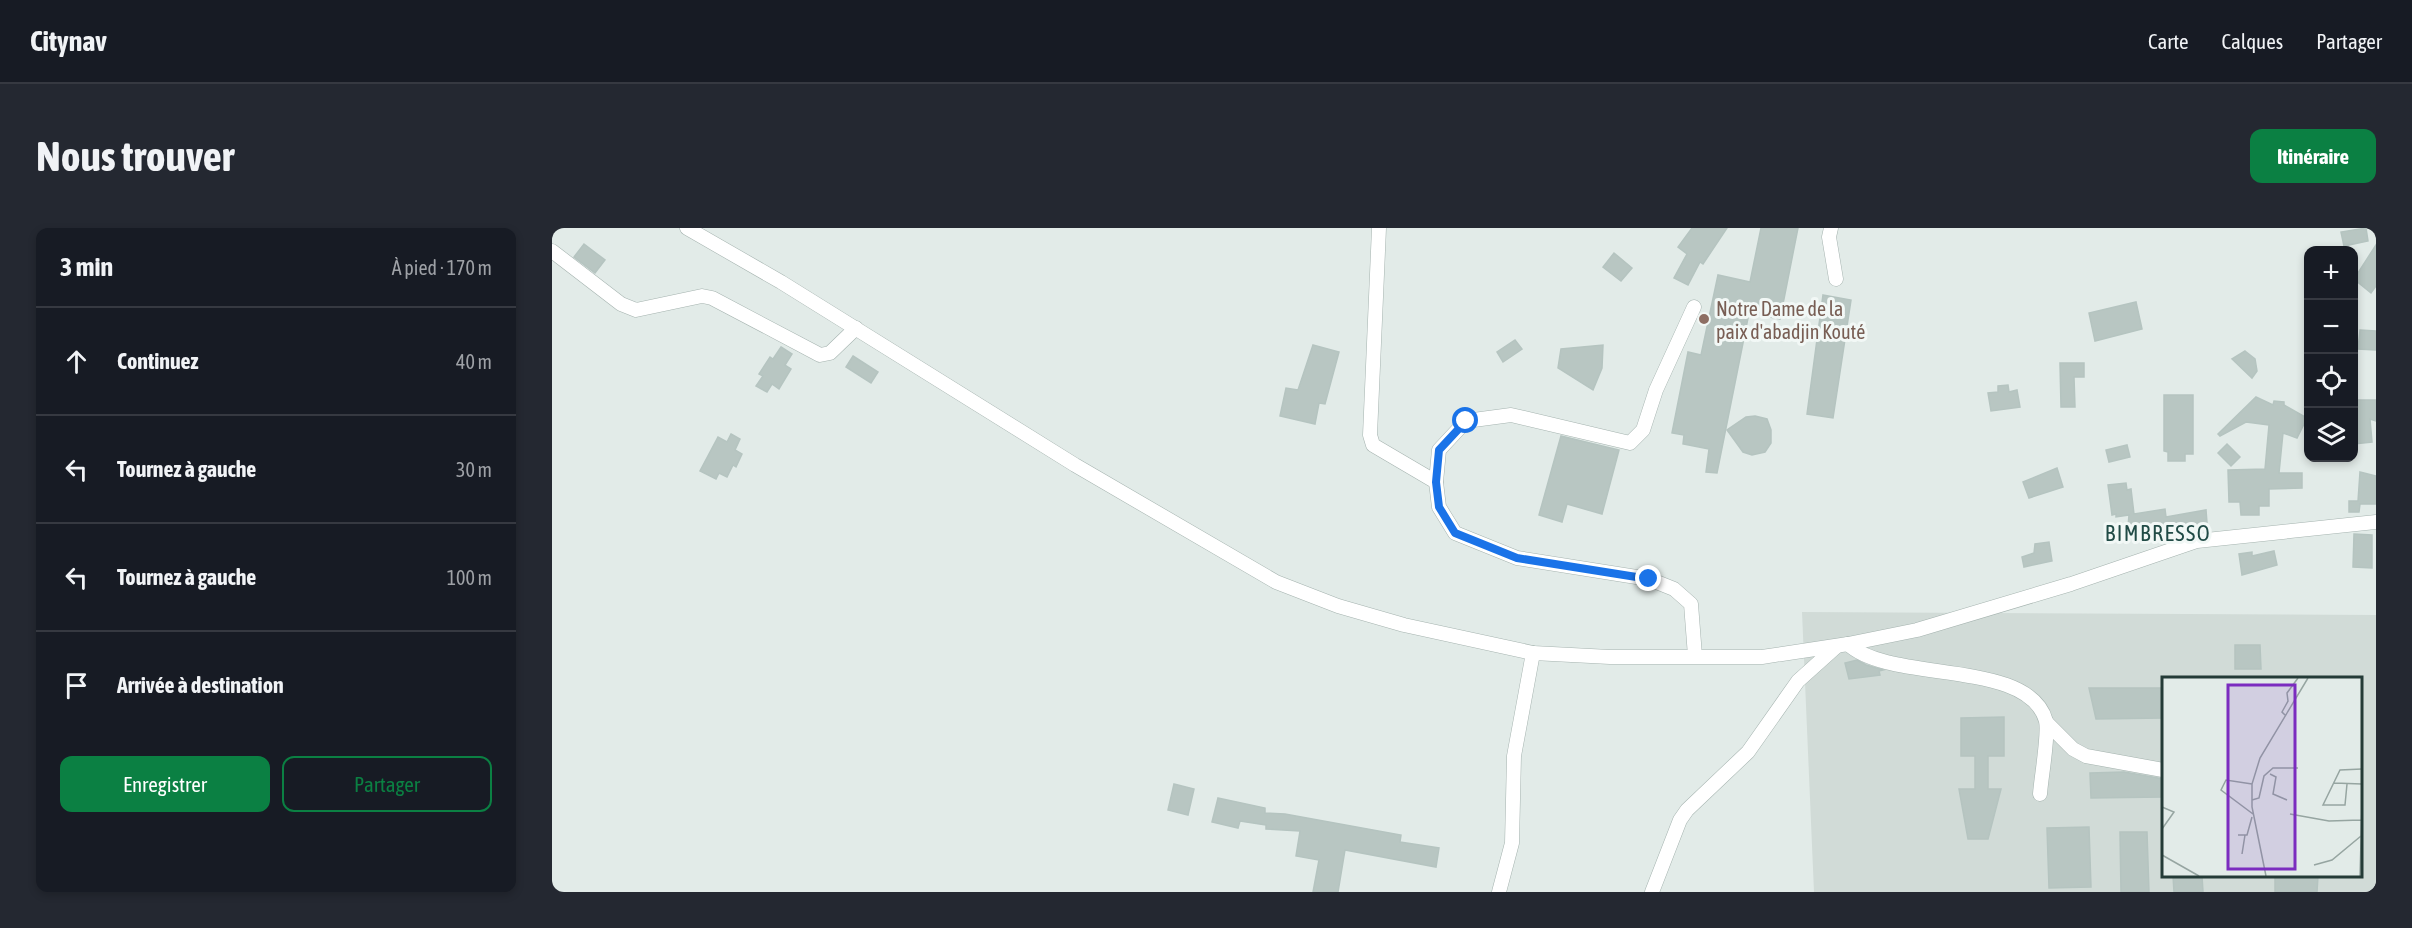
<!DOCTYPE html>
<html lang="fr">
<meta charset="utf-8">
<style>
body{margin:0;font-family:"Asap Condensed",sans-serif;background:#242831;color:#f1f3f6}
.controls{position:absolute;right:18px;top:18px;display:grid;overflow:hidden;border-radius:12px;box-shadow:0 3px 9px #0003}
.controls button{width:54px;height:54px;display:grid;place-items:center;padding:0;border:0;border-bottom:2px solid #363941;background:#171b24;color:#f1f3f6;font:30px sans-serif}
.stop{position:absolute;width:18px;height:18px;margin:-14px;border:4px solid #1a73e8;border-radius:50%;background:#fff}
.stop.end{background:#1a73e8;border-color:#fff;box-shadow:0 2px 6px #0008}
.list{margin:0;padding:0;list-style:none}
h2{display:flex;justify-content:space-between;align-items:center;height:78px;margin:0;padding:0 24px;font-size:26px}
h2 small{font-size:20px;font-weight:400;color:#9ea1a6}
.list li{display:grid;grid-template-columns:39px 1fr auto;gap:18px;align-items:center;box-sizing:border-box;height:108px;padding:0 24px;border-top:2px solid #363941}
.list b{display:block;font-size:22px;white-space:nowrap}
.list em{font-size:20px;font-style:normal;color:#9ea1a6}
.actions{display:flex;gap:12px;padding:18px 24px}
.actions a{flex:1;padding:14px 0;border:2px solid #0b8043;border-radius:12px;text-align:center;font-size:21px;color:#0b8043}
.actions .main{background:#0b8043;color:#fff}
.icon{flex:none;width:33px;height:33px;fill:none;stroke:currentColor;stroke-width:2;stroke-linecap:round;stroke-linejoin:round}
.map{position:relative;flex:none;width:1824px;height:664px;overflow:hidden;border-radius:12px}
header{display:flex;align-items:center;gap:36px;box-sizing:border-box;height:84px;padding:0 30px;background:#171b24;border-bottom:2px solid #363941}
header strong{font-size:28px}
nav{display:flex;gap:33px;margin-inline-start:auto;font-size:21px}
.intro{display:flex;align-items:center;justify-content:space-between;box-sizing:border-box;height:144px;padding:0 36px}
h1{margin:0;font-size:42px}
.button{padding:15px 27px;border-radius:12px;background:#0b8043;color:#fff;font-size:21px;font-weight:700}
main{display:flex;gap:36px;padding:0 36px}
aside{flex:1;background:#171b24;border-radius:12px;box-shadow:0 3px 9px #0003}
.map>svg:first-child{display:block}
.built{fill:#d1dbd7;fill-rule:evenodd}
.building{fill:#b8c6c2;stroke:#b5c4c0;stroke-width:1.5}
.lines{fill:none;stroke-linecap:round;stroke-linejoin:round}
.minor-casing{stroke:#a5b3af;stroke-width:15}
.minor{stroke:#fff;stroke-width:14}
.route{stroke:#1a73e8;stroke-width:8}
.education-dot{fill:#8d6e63;stroke:#f2f8f6;stroke-width:2}
.labels{text-anchor:middle;dominant-baseline:central;stroke-width:6;stroke-linejoin:round;paint-order:stroke}
.education-label{font-size:20px;fill:#785e54;stroke:#f2f8f6;text-anchor:start}
.quarter-label{font-size:22px;letter-spacing:1.5px;fill:#214b46;stroke:#f2f8f6}
.inset-road{fill:none;stroke:#96a5a1;stroke-width:1.5}
.view{fill:#7b2cbf;fill-opacity:0.15;stroke:#7b2cbf;stroke-width:3}
.inset-edge{fill:none;stroke:#243b37;stroke-width:3}
</style>
<header>
<strong>Citynav</strong>
<nav><a>Carte</a><a>Calques</a><a>Partager</a></nav>
</header>
<div class="intro"><h1>Nous trouver</h1><a class="button">Itinéraire</a></div>
<main>
<aside>
<h2>3 min<small>À pied · 170 m</small></h2>
<ul class="list">
<li><svg class="icon" aria-label="ahead" viewBox="0 0 24 24"><path d="M12 20V5M6 11l6-6 6 6"/></svg><div><b>Continuez</b></div><em>40 m</em></li>
<li><svg class="icon" aria-label="left" viewBox="0 0 24 24"><path d="M17 20v-9H6M10 6l-5 5 5 5"/></svg><div><b>Tournez à gauche</b></div><em>30 m</em></li>
<li><svg class="icon" aria-label="left" viewBox="0 0 24 24"><path d="M17 20v-9H6M10 6l-5 5 5 5"/></svg><div><b>Tournez à gauche</b></div><em>100 m</em></li>
<li><svg class="icon" aria-label="arrive" viewBox="0 0 24 24"><path d="M6 21V4h12l-3 4 3 4H6"/></svg><div><b>Arrivée à destination</b></div></li>
</ul>
<div class="actions"><a class="main">Enregistrer</a><a>Partager</a></div>
</aside>
<div class="map">
<svg width="1824" height="664" viewBox="0 0 1824 664">
<rect width="100%" height="100%" fill="#e2ebe8"/>
<path class="built" d="M1250 384 1824 387V664H1262ZM1611 451H1808V648H1611Z"/>
<g class="building">
<path d="M1140 0H1175L1151 36 1148 34 1136 57 1122 50 1135 26 1126 19Z"/>
<path d="M1209 0H1246L1228 91 1197 85 1165 245 1154 244 1157 221 1131 216 1132 207 1120 205 1136 124 1149 127 1166 47 1198 54Z"/>
<path d="M1814 0 1816 13 1792 18 1789 4Z"/>
<path d="M32 16 53 32 43 45 22 29Z"/>
<path d="M1824 17V58L1819 65 1802 51Z"/>
<path d="M1062 25 1080 40 1069 53 1051 39Z"/>
<path d="M1271 67 1299 72 1281 190 1255 186Z"/>
<path d="M1584 74 1590 101 1543 113 1537 85Z"/>
<path d="M1808 102 1824 103V122L1806 121Z"/>
<path d="M963 112 970 121 951 134 945 124Z"/>
<path d="M761 117 787 124 773 176 767 175 763 196 728 188 734 160 746 162Z"/>
<path d="M1051 117 1050 140 1041 162 1006 140 1009 121Z"/>
<path d="M229 119 240 126 233 137 239 141 227 161 220 156 215 164 204 158 211 148 207 146 218 129 221 131Z"/>
<path d="M1693 123 1703 131 1705 143 1700 150 1680 131Z"/>
<path d="M301 128 326 144 319 155 294 139Z"/>
<path d="M1508 135H1532V149H1522L1523 179H1509Z"/>
<path d="M1456 157 1457 164 1465 162 1468 179 1439 183 1436 165 1446 164V158Z"/>
<path d="M1612 167H1641V226H1633V233H1616V224L1612 223Z"/>
<path d="M1704 169 1721 177 1722 173 1732 174V177L1755 190 1745 210 1731 205 1727 245H1750V260L1717 261V278H1707V287H1689L1688 274H1677L1676 242 1713 241 1717 197 1694 194 1668 208 1666 206Z"/>
<path d="M1802 172H1824V193L1818 191 1820 214 1802 216Z"/>
<path d="M1203 188 1215 191 1219 202V215L1213 224 1200 227 1191 224 1175 202 1194 189Z"/>
<path d="M179 206 188 211 183 222 190 226 184 239 181 237 175 249 167 245 164 251 148 243 166 209 175 214Z"/>
<path d="M1009 208 1067 222 1050 286 1015 276 1010 294 987 287Z"/>
<path d="M1675 216 1688 229 1679 238 1666 225Z"/>
<path d="M1575 217 1578 229 1557 234 1554 222Z"/>
<path d="M1505 240 1511 259 1477 270 1471 254Z"/>
<path d="M1808 244 1824 248V276H1808L1807 284H1797V273H1806Z"/>
<path d="M1574 255 1575 262 1579 261 1582 286 1613 281 1614 289 1654 282 1655 295 1575 310 1577 287 1564 289V286L1560 287 1556 257Z"/>
<path d="M1802 306 1820 307V340L1801 339Z"/>
<path d="M1497 314 1500 333 1472 339 1470 329 1482 325 1483 316Z"/>
<path d="M1722 323 1725 337 1690 347 1687 326 1700 324V328Z"/>
<path d="M1683 417H1708L1709 441H1683Z"/>
<path d="M1305 432 1314 437 1331 442 1327 443 1328 447 1297 451 1293 435Z"/>
<path d="M1537 460H1611V490L1544 491Z"/>
<path d="M1452 489V528H1436V561H1449L1436 611H1416L1407 561H1423V528H1409V490Z"/>
<path d="M1572 544 1611 551V569L1539 570 1538 545Z"/>
<path d="M622 556 642 561 636 587 616 582Z"/>
<path d="M666 570 713 580V585L733 586 849 607 848 614 887 620 884 639 793 622 786 664H761L767 632 744 628 748 603 714 601V597L688 593 686 600 660 594Z"/>
<path d="M1537 599 1539 659 1497 660 1495 600Z"/>
<path d="M1568 604H1595L1597 664H1569Z"/>
<path d="M1621 648H1650L1651 664H1622Z"/>
<path d="M1723 648H1766L1765 664H1723Z"/>
</g>
<g class="lines">
<defs>
<g id="minor">
<path d="M135 0 229 54 523 237 724 354 786 378 852 397 981 425 1058 429H1210L1296 416 1365 402 1519 356 1645 313 1824 294"/>
<path d="M827 0 818 207 821 217 884 254"/>
<path d="M1279 0 1277 9 1284 51"/>
<path d="M0 23 69 76 84 82 150 68 160 70 268 127 278 125 304 100"/>
<path d="M1142 79 1104 162 1091 202 1078 215 959 187 914 193 887 222 884 254 887 279 903 305 965 330 1097 351 1122 361 1139 376 1143 428"/>
<path d="M1296 416C1339 456 1477 430 1494 493 1497 507 1489 550 1488 566"/>
<path d="M1495 495 1521 521 1534 528 1611 542"/>
<path d="M947 664 960 615 962 528 981 425"/>
<path d="M1100 664 1128 592 1135 582 1196 524 1246 453 1285 418"/>
</g>
</defs>
<use href="#minor" class="minor-casing"/>
<use href="#minor" class="minor"/>
</g>
<g class="lines">
<path class="route" d="M914 193 887 222 884 254 887 279 903 305 965 330 1097 351"/>
</g>
<circle class="education-dot" cx="1152" cy="91" r="6"/>
<g class="labels">
<g class="education-label">
<text x="1164" y="80">Notre Dame de la<tspan x="1164" dy="23">paix d'abadjin Kouté</tspan></text>
</g>
<g class="quarter-label">
<text x="1606" y="305">BIMBRESSO</text>
</g>
</g>
<g transform="translate(1610 449)">
<rect width="200" height="200" fill="#e2ebe8"/>
<path class="inset-road" d="M123 38 120 35 126 24 125 16 136 1M108 97 114 100 111 117 125 123M172 106 200 107M90 107 64 103 59 113 91 137M185 107 183 128H161L178 93 200 92M90 123 97 121 102 99 111 91H136M0 130 12 135 0 152M128 137 167 144 199 143M76 158H85L90 140M80 177 83 158M0 178 37 199M152 188 170 183 199 159M104 199 90 130V107L98 81 146 1M198 199 200 128"/>
<path class="view" d="M66 8H133V192H66Z"/>
<rect width="200" height="200" class="inset-edge"/>
</g>
</svg>
<div class="controls">
<button>+</button>
<button>−</button>
<button><svg class="icon" aria-label="locate" viewBox="0 0 24 24"><circle cx="12" cy="12" r="6"/><path d="M12 2v4M12 18v4M2 12h4M18 12h4"/></svg></button>
<button><svg class="icon" aria-label="layers" viewBox="0 0 24 24"><path d="M12 4l9 5-9 5-9-5zM3 14l9 5 9-5"/></svg></button>
</div>
<div class="stop" style="left:914px;top:193px"></div>
<div class="stop end" style="left:1097px;top:351px"></div>
</div>
</main>
